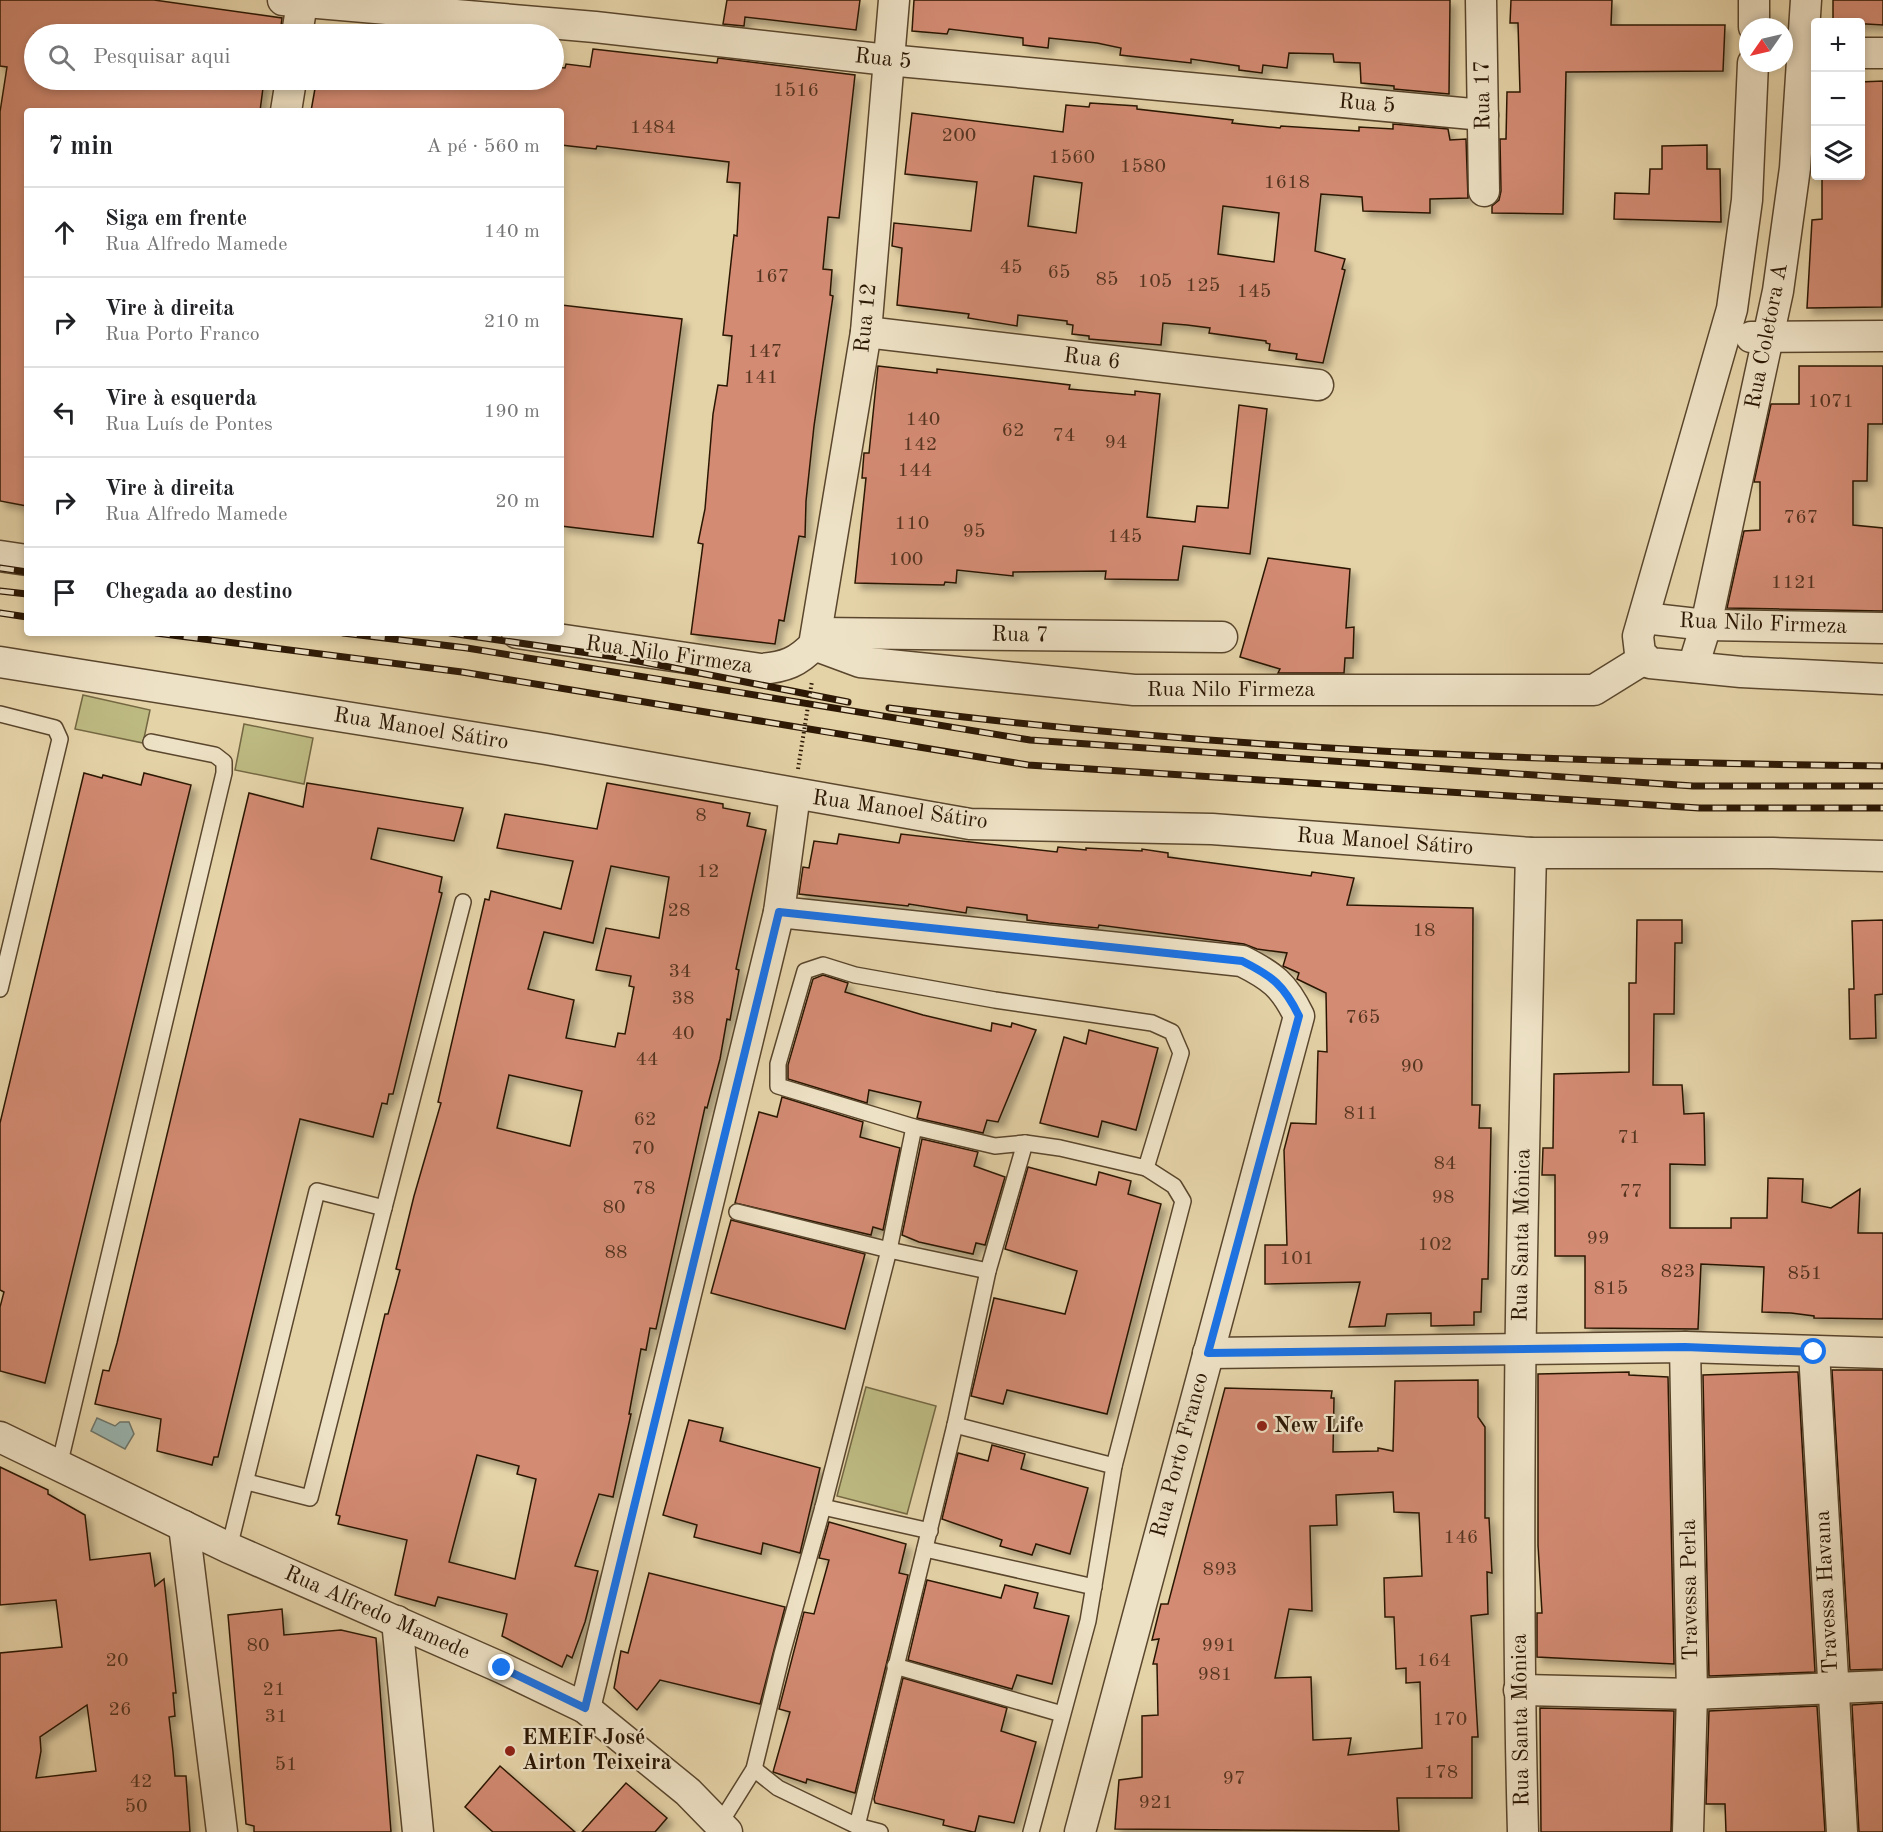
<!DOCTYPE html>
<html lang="pt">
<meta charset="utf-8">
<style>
body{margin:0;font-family:"Old Standard TT",serif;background:#f6f6f6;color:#202124}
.controls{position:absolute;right:18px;top:18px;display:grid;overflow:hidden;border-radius:6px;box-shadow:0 3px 9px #0003}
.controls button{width:54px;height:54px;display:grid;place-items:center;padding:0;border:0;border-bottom:2px solid #e0e0e0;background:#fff;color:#202124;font:30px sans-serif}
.compass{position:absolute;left:1739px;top:18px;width:54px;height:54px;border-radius:50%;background:#fff;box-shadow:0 3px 9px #0003;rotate:236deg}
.stop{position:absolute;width:18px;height:18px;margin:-14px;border:4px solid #1a73e8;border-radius:50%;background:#fff}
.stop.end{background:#1a73e8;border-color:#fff;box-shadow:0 2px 6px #0008}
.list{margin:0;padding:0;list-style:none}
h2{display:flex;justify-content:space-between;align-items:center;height:78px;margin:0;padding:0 24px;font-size:26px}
h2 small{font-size:20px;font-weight:400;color:#757577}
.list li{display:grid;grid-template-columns:39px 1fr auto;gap:18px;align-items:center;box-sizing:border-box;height:90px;padding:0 24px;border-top:2px solid #e0e0e0}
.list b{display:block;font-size:22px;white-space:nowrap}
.list p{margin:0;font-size:20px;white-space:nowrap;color:#757577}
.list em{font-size:20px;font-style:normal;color:#757577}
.icon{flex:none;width:33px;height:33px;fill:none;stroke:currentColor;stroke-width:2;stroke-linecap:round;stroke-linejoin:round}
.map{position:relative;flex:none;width:1883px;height:1832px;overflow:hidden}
.search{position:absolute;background:#fff;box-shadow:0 3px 9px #0003;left:24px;top:24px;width:540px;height:66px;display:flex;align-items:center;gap:15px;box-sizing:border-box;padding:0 21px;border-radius:33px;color:#757577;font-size:22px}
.panel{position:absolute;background:#fff;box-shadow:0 3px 9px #0003;left:24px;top:108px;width:540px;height:528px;border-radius:6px}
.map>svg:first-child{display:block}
.green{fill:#bdba82;stroke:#746843;stroke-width:1.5}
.water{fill:#99b6b2;stroke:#6d766c;stroke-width:1.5}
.building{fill:#d38b73;stroke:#2b1704;stroke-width:1.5;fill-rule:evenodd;filter:url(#shadow)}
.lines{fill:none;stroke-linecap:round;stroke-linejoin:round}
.service-casing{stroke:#5a462d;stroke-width:18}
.minor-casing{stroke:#5a462d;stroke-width:33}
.service{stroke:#eee2c6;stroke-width:15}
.minor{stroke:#eee2c6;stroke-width:30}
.rail-casing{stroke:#2b1704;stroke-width:7}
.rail{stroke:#eee2c6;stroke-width:4.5;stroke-dasharray:14;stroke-linecap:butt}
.path-bridge{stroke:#2b1704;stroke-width:4;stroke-dasharray:1.5 3;stroke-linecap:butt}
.route{stroke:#1a73e8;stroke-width:8}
.poi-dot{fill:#8f2418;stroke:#eee2c6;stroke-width:2}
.labels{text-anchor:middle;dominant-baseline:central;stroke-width:4.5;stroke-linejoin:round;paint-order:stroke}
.number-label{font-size:20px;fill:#553420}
.street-label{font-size:22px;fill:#2b1704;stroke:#eee2c6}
.poi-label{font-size:22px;font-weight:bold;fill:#2b1704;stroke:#eee2c6;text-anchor:start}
</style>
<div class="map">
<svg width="1883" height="1832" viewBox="0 0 1883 1832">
<defs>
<filter id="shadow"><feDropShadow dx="5.5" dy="5.5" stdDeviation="3" flood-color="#0004"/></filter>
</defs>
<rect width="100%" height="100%" fill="#e5d3a8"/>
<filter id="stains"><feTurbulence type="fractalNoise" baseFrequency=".00333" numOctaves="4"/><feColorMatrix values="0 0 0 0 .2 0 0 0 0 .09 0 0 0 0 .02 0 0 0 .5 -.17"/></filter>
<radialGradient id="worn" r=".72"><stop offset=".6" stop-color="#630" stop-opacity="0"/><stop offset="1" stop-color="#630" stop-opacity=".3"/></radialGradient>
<g class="green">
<path d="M83 695 150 710 143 743 75 729Z"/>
<path d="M244 724 313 738 304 784 235 770Z"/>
<path d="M866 1387 936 1406 907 1514 837 1496Z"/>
</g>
<path class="water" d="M97 1418 115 1426 120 1422H129L134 1434 125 1449 91 1431Z"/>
<g class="building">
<path d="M0 0H154L282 18 280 34H34V80H264L260 111H27V506L0 501V112L7 67 0 66Z"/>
<path d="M727 0H860L856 30 745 17 744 26 723 24Z"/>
<path d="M914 0H1450L1449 94 1394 89V86L1361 83 1360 63 1334 62 1333 54 1289 53 1287 68 1263 65 1262 73 1239 70V66L1191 59V63L1120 55 1121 48 1097 43 1049 38 1048 48 1023 45V38L949 29 947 34 912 31Z"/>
<path d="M1511 0H1612L1611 25H1725L1723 71 1566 72 1563 214 1492 213V206L1499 200 1501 191 1500 139H1506L1507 92H1520L1518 23H1510Z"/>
<path d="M1833 0H1883V25L1833 22Z"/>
<path d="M593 49 717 63 718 58 855 75 839 218 828 217 823 269 832 270 830 295 833 296 814 426 806 501 805 537 799 536 784 621 779 620 775 644 691 634 703 544 698 543 705 509 713 414 718 385 727 386 732 336 723 335 734 235 737 236 740 183 727 182 729 162 597 146 596 149 561 145V111H311L316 83 321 84V80H554V67L565 68 566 64 590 67Z"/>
<path d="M1883 81 1882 307 1807 308 1812 220 1822 219V176H1860V82Z"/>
<path d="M1090 103 1137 106V109L1233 120 1232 123 1280 128 1281 126 1359 131V127L1393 129V124L1448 129 1450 140 1466 139 1468 198 1430 199V213L1363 211 1362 197 1321 194 1315 251 1345 259 1342 269 1345 270 1323 363 1296 359 1297 354 1269 350 1270 344 1266 343V341L1209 333 1210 328 1187 325 1163 323 1161 345 1089 339V336L1072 334 1073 325 1067 324V321L1018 315 1017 326 968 318 969 314 897 305 902 248 892 246 894 223 971 231 977 182 905 174 912 113 1063 132 1066 105 1089 107ZM1034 176 1082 183 1076 233 1028 226ZM1223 206 1279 213 1274 262 1218 254Z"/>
<path d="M1707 145V169H1720L1721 222 1614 219 1615 193 1649 194 1650 169H1662V146Z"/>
<path d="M561 305 682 319 653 537 561 526Z"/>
<path d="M878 366 937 373V369L1070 385 1069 389 1135 395V391L1160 394 1147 517 1195 522 1197 506 1228 508 1239 405 1267 409 1250 554 1183 546 1178 580 1105 579 1106 571 1013 572V576L957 570 956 583 945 582 944 585 855 583 866 478H862L864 453H869Z"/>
<path d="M1799 366H1883V424H1868L1867 481H1853V525L1883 528V611L1727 608 1744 531 1760 530V482H1754L1771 404H1799Z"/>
<path d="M1268 558 1350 569 1346 628 1354 627 1353 658H1345L1344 673H1278L1280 669 1240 657Z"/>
<path d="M84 773 102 778 103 775 141 785 144 773 191 785 45 1383 0 1371V1307L4 1292 0 1290V1123Z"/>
<path d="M307 783 463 808 454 841 378 828 371 859 442 877 439 892 442 893 393 1094H389L387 1104 382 1103 373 1137 300 1119 218 1457H214L212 1465 157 1451 161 1419 95 1404 103 1370 109 1371 117 1343 249 793 303 807Z"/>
<path d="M607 783 723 804V808L750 813 747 826 766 830 736 969 739 970 730 1020 727 1019 720 1059 707 1108 705 1107 656 1329 650 1328 646 1350 641 1349 629 1414H631L613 1497 599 1494 575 1566 598 1571 585 1622 572 1658 567 1655 562 1667 502 1636 507 1614 438 1597 435 1606 395 1595 407 1540 338 1524 340 1516 336 1515 385 1314H388L400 1270 396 1269 414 1196 441 1103 438 1102 485 899 489 900 491 891 561 909 573 861 497 848 505 814 597 829ZM611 866 669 877 659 938 606 928 596 970 631 976 629 986 634 987 625 1034 618 1033 615 1047 566 1038 574 1000 528 989 544 932 593 943ZM509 1075 582 1091 570 1146 497 1128ZM477 1455 519 1466 517 1474 536 1479 515 1579 449 1562Z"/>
<path d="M839 834 899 843 901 834 1057 852 1058 847 1086 850V848L1142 851V849L1168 853V857L1311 876 1312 872 1354 878 1347 905 1473 908 1472 1105H1480L1479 1128H1491L1488 1279H1482L1481 1312H1474V1325L1431 1326V1313L1387 1314 1385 1326 1349 1327 1360 1282 1265 1284V1245H1287L1284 1150 1291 1123 1316 1124 1318 1051 1327 1052 1326 993 1297 979 1299 973 1283 966 1287 953 1257 949 1244 944 1099 925 1098 928 1049 923 1027 920V915L967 907 966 913 909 904 908 906 799 894 803 867 809 868 814 841 837 844Z"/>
<path d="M1637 920H1682V943H1675L1674 1014H1654L1653 1085H1682L1684 1114 1704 1113 1705 1165 1670 1164V1228H1731V1218H1767L1768 1178 1803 1179 1802 1202 1831 1208 1860 1189 1858 1233H1883V1319L1814 1318V1316L1791 1313 1762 1312 1764 1267 1701 1264 1698 1329 1585 1328V1256H1555V1175H1542L1543 1148H1553L1554 1074 1629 1072V983H1636Z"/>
<path d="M1883 920V994L1875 995 1876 1038 1850 1039 1849 989H1854L1852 921Z"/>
<path d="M823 975 848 983 845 992 923 1015 991 1031 992 1023 1011 1027 1012 1023 1036 1030 998 1122 987 1120 983 1133 917 1118 921 1102 869 1090 867 1103 788 1079V1065L813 979Z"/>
<path d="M1089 1030 1158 1048 1136 1130 1102 1121 1098 1137 1040 1123 1064 1037 1086 1044Z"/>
<path d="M782 1097 863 1122 860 1137 900 1148 883 1230 873 1227 871 1235 735 1203 759 1112 777 1117Z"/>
<path d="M922 1139 978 1152 974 1166 1005 1177 985 1245 976 1243 973 1254 919 1242 902 1235Z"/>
<path d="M1028 1167 1096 1185 1099 1172 1131 1181 1128 1194 1161 1204 1107 1414 1007 1390 1003 1404 971 1396 994 1298 1065 1314 1077 1271 1005 1249Z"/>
<path d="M731 1220 865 1254 845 1329 711 1293Z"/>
<path d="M1832 1370H1883V1669L1850 1670Z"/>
<path d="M1629 1372V1375L1668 1377 1674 1664 1537 1657V1613H1542L1538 1545V1374Z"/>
<path d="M1793 1372H1798L1815 1672 1709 1676 1703 1375Z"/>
<path d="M1478 1380V1417L1485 1427V1518H1489L1492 1573 1487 1572 1488 1614 1471 1616 1478 1737H1472V1798H1397L1399 1831 1115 1829 1119 1780 1142 1777V1716L1158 1715 1157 1664H1153L1159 1639 1152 1640 1161 1604H1168L1225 1388 1332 1391 1331 1398H1334L1333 1452 1378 1451V1448L1393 1451 1395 1381ZM1393 1492 1394 1512 1419 1513 1422 1576 1384 1578 1385 1617H1394L1396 1669 1406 1668V1683L1420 1682 1422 1748 1348 1755 1351 1738 1313 1740 1311 1677 1275 1678 1289 1609 1312 1611 1310 1526 1337 1525 1336 1495Z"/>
<path d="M689 1420 723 1428 720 1441 820 1468 800 1553 763 1543 761 1554 694 1537 697 1525 663 1515Z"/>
<path d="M992 1445 1025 1454 1021 1469 1088 1488 1070 1554 1036 1544 1032 1555 1000 1546 1002 1540 942 1519 958 1453 988 1461Z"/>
<path d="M0 1467 48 1490V1494L85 1515 90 1560 150 1553 155 1586 164 1579 176 1693H173L175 1716 169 1717 173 1752 175 1776H186L190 1832H0V1653L62 1647 56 1600 0 1605ZM87 1705 96 1771 36 1778 41 1751 40 1737Z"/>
<path d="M829 1522 906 1544 899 1573 908 1575 855 1793 807 1779 806 1783 773 1772 790 1712 779 1709 804 1612 814 1614 829 1560 819 1558Z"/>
<path d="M649 1573 785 1607 760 1704 660 1680 637 1710 614 1688 621 1651 628 1653Z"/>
<path d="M927 1580 1001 1598 1005 1585 1038 1593 1034 1608 1069 1616 1052 1684 1017 1675 1012 1689 908 1660Z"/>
<path d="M282 1609 284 1635 341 1630 376 1638 391 1832H254V1826L246 1824 228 1615Z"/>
<path d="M903 1678 1007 1708 1001 1731 1036 1742 1014 1823 979 1816 975 1832H973L943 1825 944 1820 875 1803 874 1799Z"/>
<path d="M1883 1703V1832H1859L1852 1705Z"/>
<path d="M1817 1706 1825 1832H1726L1725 1804H1706L1709 1711Z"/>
<path d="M1540 1708 1674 1711 1671 1832H1541Z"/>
<path d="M500 1766 575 1832H493L465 1807Z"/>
<path d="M626 1783 667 1818 655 1832H582Z"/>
</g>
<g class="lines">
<defs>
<g id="service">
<path d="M0 714 55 728 60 739 0 989"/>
<path d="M914 1127 778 1086V1064L805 971 823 965 855 975 995 1000 1152 1023 1172 1032 1181 1053 1146 1168 1060 1148 1025 1143"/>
<path d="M737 1212 889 1250 988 1271"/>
<path d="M955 1425 1114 1466"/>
<path d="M59 1466 224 773V762L215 755 151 742"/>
<path d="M247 1482 310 1498 384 1208"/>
<path d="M823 1507 930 1531"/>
<path d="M229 1548 317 1191 384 1208 463 902"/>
<path d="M925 1549 1094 1587"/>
<path d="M895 1666 1062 1714"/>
<path d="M754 1769 778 1788 857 1826"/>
<path d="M719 1825 754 1769 782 1654 823 1507 889 1250 914 1127 995 1146 1025 1143 988 1271 955 1425 857 1826 880 1832"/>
<path d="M1031 1832 1088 1621 1114 1466 1183 1201 1174 1186 1146 1168"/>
</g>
<g id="minor">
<path d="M283 0 595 27 888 60 1483 115"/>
<path d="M1481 0 1484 191"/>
<path d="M1754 27V0"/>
<path d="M297 34 302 3"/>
<path d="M1860 53H1883"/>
<path d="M1753 63 1747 200 1732 309 1638 636 1640 653 1650 663 1741 672 1883 679"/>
<path d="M286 111 291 80"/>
<path d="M866 332 1318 385"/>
<path d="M1751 337 1883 336"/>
<path d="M0 556 27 560"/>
<path d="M1644 618 1706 625 1883 628"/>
<path d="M517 633 761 669C785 667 798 662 814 645L866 332 894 0"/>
<path d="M817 633 1222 637"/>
<path d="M814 645 860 662 1134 690H1594L1644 659"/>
<path d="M0 662 546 749 970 824 1212 829 1531 853H1773L1883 856"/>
<path d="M1693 667 1706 625 1778 291 1795 168 1806 0"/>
<path d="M779 912 1242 961C1272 976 1284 985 1299 1016L1080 1832"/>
<path d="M1685 1347 1692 1694 1688 1832"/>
<path d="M1814 1352 1842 1832"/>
<path d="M1208 1353 1685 1347 1883 1353"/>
<path d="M0 1437 229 1548 502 1668 585 1708 688 1792 727 1832"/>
<path d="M184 1526 222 1832"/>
<path d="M397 1621 418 1832"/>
<path d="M1519 1690 1692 1694 1883 1686"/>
<path d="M585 1708 779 912 795 794"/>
<path d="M1523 1832C1514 1506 1523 1179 1531 853"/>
</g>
</defs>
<use href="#service" class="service-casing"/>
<use href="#minor" class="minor-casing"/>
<use href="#service" class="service"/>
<use href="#minor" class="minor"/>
<defs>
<g id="rail">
<path d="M0 568 27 572"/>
<path d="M0 591 27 594"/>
<path d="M0 613 27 617"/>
<path d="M156 633 462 672 1028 765 1699 808H1883"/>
<path d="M343 633 467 648 1030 740 1693 786H1883"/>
<path d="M450 633 623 658 848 702"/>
<path d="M889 708C1218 750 1552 762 1883 766"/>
</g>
</defs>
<use href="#rail" class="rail-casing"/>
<use href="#rail" class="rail"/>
<path class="path-bridge" d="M798 769 812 681"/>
</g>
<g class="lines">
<path class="route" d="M502 1668 585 1708 779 912 1242 961C1272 976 1284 985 1299 1016L1208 1353 1685 1347 1814 1352"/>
</g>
<g class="poi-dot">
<circle cx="1262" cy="1426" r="6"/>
<circle cx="510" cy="1751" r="6"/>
</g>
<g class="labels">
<g class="number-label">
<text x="796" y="91">1516</text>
<text x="653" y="128">1484</text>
<text x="959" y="136">200</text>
<text x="1072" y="158">1560</text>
<text x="1143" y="167">1580</text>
<text x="1287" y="183">1618</text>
<text x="1011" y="268">45</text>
<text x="1059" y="273">65</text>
<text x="772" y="277">167</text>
<text x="1107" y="280">85</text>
<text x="1155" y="282">105</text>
<text x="1203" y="286">125</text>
<text x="1254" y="292">145</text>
<text x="765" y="352">147</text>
<text x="761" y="378">141</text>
<text x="1831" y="402">1071</text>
<text x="923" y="420">140</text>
<text x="1013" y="431">62</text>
<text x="1064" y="436">74</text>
<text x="1116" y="443">94</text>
<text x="920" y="445">142</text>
<text x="915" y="471">144</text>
<text x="1801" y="518">767</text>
<text x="912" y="524">110</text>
<text x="974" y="532">95</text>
<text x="1125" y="537">145</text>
<text x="906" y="560">100</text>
<text x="1794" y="583">1121</text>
<text x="701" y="816">8</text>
<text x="708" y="872">12</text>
<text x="679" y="911">28</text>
<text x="1424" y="931">18</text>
<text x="680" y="972">34</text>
<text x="683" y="999">38</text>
<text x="1363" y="1018">765</text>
<text x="683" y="1034">40</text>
<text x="647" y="1060">44</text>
<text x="1412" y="1067">90</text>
<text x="1361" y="1114">811</text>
<text x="645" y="1120">62</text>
<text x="1629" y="1138">71</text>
<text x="643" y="1149">70</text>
<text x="1445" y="1164">84</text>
<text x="644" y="1189">78</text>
<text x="1631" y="1192">77</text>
<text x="1443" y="1198">98</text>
<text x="614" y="1208">80</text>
<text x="1598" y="1239">99</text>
<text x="1435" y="1245">102</text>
<text x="616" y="1253">88</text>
<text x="1297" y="1259">101</text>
<text x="1678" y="1272">823</text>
<text x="1805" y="1274">851</text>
<text x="1611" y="1289">815</text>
<text x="1461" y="1538">146</text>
<text x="1220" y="1570">893</text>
<text x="258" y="1646">80</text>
<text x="1219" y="1646">991</text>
<text x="117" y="1661">20</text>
<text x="1434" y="1661">164</text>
<text x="1215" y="1675">981</text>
<text x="274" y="1690">21</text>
<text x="120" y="1710">26</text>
<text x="276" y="1717">31</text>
<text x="1450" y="1720">170</text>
<text x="286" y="1765">51</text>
<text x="1441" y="1773">178</text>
<text x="1234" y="1779">97</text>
<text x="141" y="1782">42</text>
<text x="1156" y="1803">921</text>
<text x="136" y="1807">50</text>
</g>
<g class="street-label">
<text transform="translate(883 59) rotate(6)">Rua 5</text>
<text transform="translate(1483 95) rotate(-91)">Rua 17</text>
<text transform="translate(1367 104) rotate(5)">Rua 5</text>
<text transform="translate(866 318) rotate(-84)">Rua 12</text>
<text transform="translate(1767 336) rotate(-79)">Rua Coletora A</text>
<text transform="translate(1092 359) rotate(7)">Rua 6</text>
<text transform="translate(1763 624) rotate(2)">Rua Nilo Firmeza</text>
<text transform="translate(1020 635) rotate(1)">Rua 7</text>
<text transform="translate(669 655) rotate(8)">Rua Nilo Firmeza</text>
<text x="1231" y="690">Rua Nilo Firmeza</text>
<text transform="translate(421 729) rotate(9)">Rua Manoel Sátiro</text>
<text transform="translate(900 810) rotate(8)">Rua Manoel Sátiro</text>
<text transform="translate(1385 842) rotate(4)">Rua Manoel Sátiro</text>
<text transform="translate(1522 1235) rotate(-89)">Rua Santa Mônica</text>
<text transform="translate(1180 1455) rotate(-75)">Rua Porto Franco</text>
<text transform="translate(1690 1590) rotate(-91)">Travessa Perla</text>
<text transform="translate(1827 1592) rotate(-93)">Travessa Havana</text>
<text transform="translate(377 1613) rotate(24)">Rua Alfredo Mamede</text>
<text transform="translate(1521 1720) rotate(-91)">Rua Santa Mônica</text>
</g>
<g class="poi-label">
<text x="1274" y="1426">New Life</text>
<text x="522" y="1738">EMEIF José<tspan x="522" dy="25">Airton Teixeira</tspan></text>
</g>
</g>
<rect width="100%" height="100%" filter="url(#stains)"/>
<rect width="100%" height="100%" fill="url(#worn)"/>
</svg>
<div class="controls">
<button>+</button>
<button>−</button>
<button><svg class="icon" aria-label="layers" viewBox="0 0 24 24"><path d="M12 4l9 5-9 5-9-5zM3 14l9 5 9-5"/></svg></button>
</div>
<svg class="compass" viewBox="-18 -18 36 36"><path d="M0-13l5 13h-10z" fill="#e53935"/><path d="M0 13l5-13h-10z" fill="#757577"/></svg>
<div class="stop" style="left:1814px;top:1352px"></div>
<div class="stop end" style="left:502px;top:1668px"></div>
<div class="search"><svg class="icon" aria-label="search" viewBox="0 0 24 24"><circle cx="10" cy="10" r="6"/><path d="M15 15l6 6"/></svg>Pesquisar aqui</div>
<section class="panel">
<h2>7 min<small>A pé · 560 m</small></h2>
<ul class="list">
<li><svg class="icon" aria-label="ahead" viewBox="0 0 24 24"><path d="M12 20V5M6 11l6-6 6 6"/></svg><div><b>Siga em frente</b><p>Rua Alfredo Mamede</p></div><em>140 m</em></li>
<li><svg class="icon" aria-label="right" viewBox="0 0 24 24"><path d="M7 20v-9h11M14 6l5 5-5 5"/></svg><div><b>Vire à direita</b><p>Rua Porto Franco</p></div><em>210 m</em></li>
<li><svg class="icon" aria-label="left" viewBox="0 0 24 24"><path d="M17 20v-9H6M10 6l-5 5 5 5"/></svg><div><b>Vire à esquerda</b><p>Rua Luís de Pontes</p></div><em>190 m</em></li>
<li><svg class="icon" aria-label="right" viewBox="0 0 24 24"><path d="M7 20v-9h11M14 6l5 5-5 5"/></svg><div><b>Vire à direita</b><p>Rua Alfredo Mamede</p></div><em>20 m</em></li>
<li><svg class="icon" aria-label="arrive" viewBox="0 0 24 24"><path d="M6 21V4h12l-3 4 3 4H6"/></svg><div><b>Chegada ao destino</b></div></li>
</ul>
</section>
</div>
